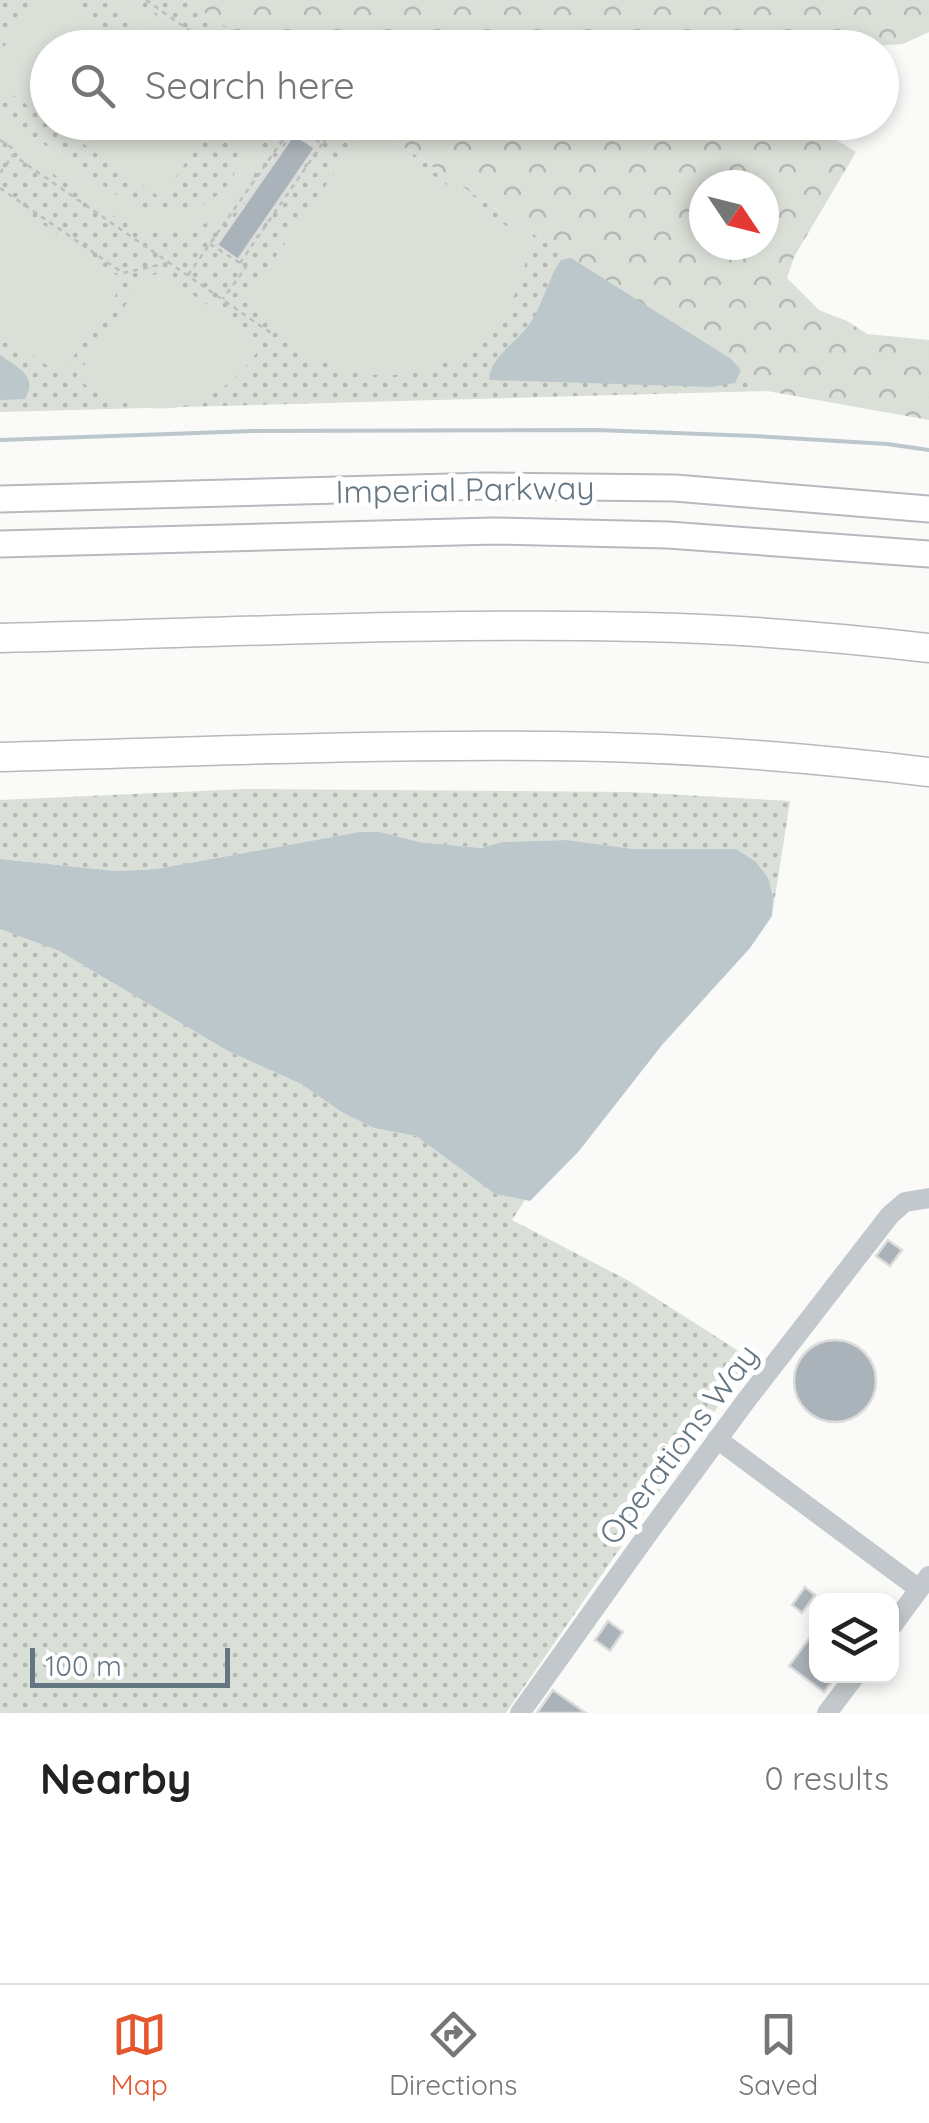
<!DOCTYPE html>
<style>
body{margin:0;font-family:Quicksand,sans-serif;background:#f6f6f6;color:#222}
.controls{position:absolute;right:30px;bottom:30px;display:grid;overflow:hidden;border-radius:20px;box-shadow:0 5px 15px #0003}
.controls button{width:90px;height:90px;display:grid;place-items:center;padding:0;border:0;border-bottom:2px solid #e0e0e0;background:#fff;color:#222;font:50px sans-serif}
.compass{position:absolute;left:689px;top:170px;width:90px;height:90px;border-radius:50%;background:#fff;box-shadow:0 5px 15px #0003;rotate:125deg}
.scale{position:absolute;left:30px;bottom:25px;width:200px;box-sizing:border-box;padding-left:10px;border:5px solid #657683;border-top:0;font-size:28px;line-height:35px;white-space:nowrap;color:#657683;-webkit-text-stroke:8px #fff;paint-order:stroke}
.list{margin:0;padding:0;list-style:none}
h2{display:flex;justify-content:space-between;align-items:center;height:130px;margin:0;padding:0 40px;font-size:42px}
h2 small{font-size:32px;font-weight:400;color:#767676}
.icon{flex:none;width:55px;height:55px;fill:none;stroke:currentColor;stroke-width:2;stroke-linecap:round;stroke-linejoin:round}
.map{position:relative;flex:none;width:929px;height:1713px;overflow:hidden}
.search{position:absolute;background:#fff;box-shadow:0 5px 15px #0003;left:30px;right:30px;top:30px;height:110px;display:flex;align-items:center;gap:25px;box-sizing:border-box;padding:0 35px;border-radius:55px;color:#767676;font-size:38px}
.sheet{height:270px;background:#fff}
nav{display:flex;justify-content:space-around;align-items:center;box-sizing:border-box;height:140px;border-top:2px solid #e0e0e0;background:#fff;font-size:28px;color:#767676}
nav a{display:grid;justify-items:center;gap:5px}
nav .on{color:#e4572e}
.map>svg:first-child{display:block}
.grass{fill:url(#grass-dots)}
.forest{fill:url(#forest-crowns);fill-rule:evenodd}
.garden{fill:#dadfd7}
.water{fill:#bbc7cb}
.lines{fill:none;stroke-linecap:round;stroke-linejoin:round}
.stream{stroke:#bbc7cb;stroke-width:4}
.building{fill:#aab3b9;stroke:#dcdcda;stroke-width:2.5}
.major-casing{stroke:#b5babe;stroke-width:29}
.highway-casing{stroke:#b4b9bd;stroke-width:31}
.path{stroke:#bbbfc2;stroke-width:2.5;stroke-dasharray:5 5;stroke-linecap:butt}
.minor{stroke:#c3c8cc;stroke-width:20}
.major{stroke:#fff;stroke-width:25}
.highway{stroke:#fff;stroke-width:28}
.labels{text-anchor:middle;dominant-baseline:central;stroke-width:10;stroke-linejoin:round;paint-order:stroke}
.street-label{font-size:32px;fill:#657683;stroke:#fff}
</style>
<div class="map">
<svg width="929" height="1713" viewBox="0 0 929 1713">
<defs>
<pattern id="grass-dots" width="8" height="8" patternUnits="userSpaceOnUse" patternTransform="scale(2.5)"><rect width="8" height="8" fill="#dadfd7"/><path d="M2 2h.1M6 6h.1" fill="none" stroke="#b4b9b4" stroke-width="1.8" stroke-linecap="round"/></pattern>
<pattern id="forest-crowns" width="20" height="18" patternUnits="userSpaceOnUse" patternTransform="scale(2.5)"><rect width="20" height="18" fill="#dadfd7"/><path d="M2 6a3 3 0 1 1 6 0M12 15a3 3 0 1 1 6 0" fill="none" stroke="#b4b9b4"/></pattern>
</defs>
<rect width="100%" height="100%" fill="#fafaf8"/>
<g class="grass">
<path d="M0 0H186L257 47 48 48V122L368 123 767 391 0 412Z"/>
<path d="M246 789 629 792 790 801 772 916 773 897 736 849H633L567 840 502 842 481 848 419 842 379 832H359L156 869 117 871 0 859V800Z"/>
<path d="M0 929 59 951 228 1051 301 1084 343 1113 374 1128 416 1136 495 1194 525 1200 512 1220 629 1281 751 1359 506 1713H0Z"/>
</g>
<g class="forest">
<path d="M186 0H929V32L903 44 846 48H257Z"/>
<path d="M368 123H809L856 152 794 257 787 278 819 310 847 321 867 334 929 340V420L767 391ZM704 185H764V245H704Z"/>
</g>
<g class="garden">
<path d="M36 0H64L132 47 48 48 47 119 0 86V52Z"/>
<path d="M102 0H134L202 47H170Z"/>
<path d="M0 114 123 199C183 235 253 194 242 123H261C270 208 187 258 114 216L0 137Z"/>
<path d="M53 123H213L161 198Z"/>
<path d="M376 136 530 242C525 268 518 293 503 315 438 406 300 390 250 293L359 138Z"/>
<path d="M0 195 125 281 61 375 0 333Z"/>
<path d="M161 273 263 343C216 418 145 427 75 378L145 277Z"/>
</g>
<g class="water">
<path d="M571 258 731 359 741 370 735 383 712 387 489 380C490 359 512 345 525 330 542 310 546 282 561 260Z"/>
<path d="M0 355C17 367 39 376 25 399L0 400Z"/>
<path d="M359 832H380L419 842 481 848 502 842 567 840 633 849H736L756 862 768 878 773 897 772 916 750 948 662 1045 579 1151 530 1201 495 1194 416 1136 374 1128 343 1113 301 1084 228 1051 59 951 0 929V859L117 871 156 869Z"/>
</g>
<g class="lines">
<path class="stream" d="M0 440 252 431 597 430 754 436 887 444 929 450"/>
</g>
<g class="building">
<path d="M294 134 315 148 238 260 217 245Z"/>
<path d="M888 1240 902 1250 890 1266 876 1256Z"/>
<circle cx="835" cy="1381" r="41"/>
<path d="M805 1587 815 1595 802 1613 792 1605Z"/>
<path d="M608 1621 623 1632 610 1651 595 1640Z"/>
<path d="M816 1629V1676H836L824 1692 789 1666Z"/>
<path d="M553 1690 586 1713H537Z"/>
</g>
<g class="lines">
<defs>
<g id="major">
<path d="M0 499 487 486 675 488 929 509"/>
<path d="M0 544 494 531 668 535 929 554"/>
</g>
<g id="highway">
<path d="M0 638C214 633 429 622 643 627 738 629 834 637 929 648"/>
<path d="M0 757C184 752 368 744 552 746 678 747 804 757 929 772"/>
</g>
</defs>
<use href="#major" class="major-casing"/>
<use href="#highway" class="highway-casing"/>
<g class="path">
<path d="M146 0 214 48"/>
<path d="M291 122 322 144 336 126 356 122"/>
<path d="M389 122 400 130"/>
<path d="M0 140 12 148 13 153"/>
<path d="M0 173 13 155 271 333"/>
<path d="M0 188 123 273 168 263"/>
<path d="M210 244 246 267 223 299"/>
<path d="M240 263 322 144"/>
<path d="M188 275 294 124"/>
</g>
<g class="minor">
<path d="M717 1439 919 1589"/>
<path d="M892 1626 929 1576"/>
<path d="M520 1713 650 1531 745 1402 890 1215 905 1202 929 1198"/>
<path d="M827 1713 855 1676"/>
</g>
<use href="#major" class="major"/>
<use href="#highway" class="highway"/>
</g>
<g class="labels">
<g class="street-label">
<text transform="translate(465 489) rotate(-1)">Imperial Parkway</text>
<text transform="translate(678 1444) rotate(-53)">Operations Way</text>
</g>
</g>
</svg>
<div class="controls">
<button><svg class="icon" aria-label="layers" viewBox="0 0 24 24"><path d="M12 4l9 5-9 5-9-5zM3 14l9 5 9-5"/></svg></button>
</div>
<svg class="compass" viewBox="-18 -18 36 36"><path d="M0-13l5 13h-10z" fill="#e53935"/><path d="M0 13l5-13h-10z" fill="#767676"/></svg>
<div class="scale">100 m</div>
<div class="search"><svg class="icon" aria-label="search" viewBox="0 0 24 24"><circle cx="10" cy="10" r="6"/><path d="M15 15l6 6"/></svg>Search here</div>
</div>
<section class="sheet">
<h2>Nearby<small>0 results</small></h2>
<ul class="list">
</ul>
</section>
<nav>
<a class="on"><svg class="icon" aria-label="map" viewBox="0 0 24 24"><path d="M3 6l6-2 6 2 6-2v14l-6 2-6-2-6 2zM9 4v14M15 6v14"/></svg>Map</a>
<a><svg class="icon" aria-label="directions" viewBox="0 0 24 24"><path d="M12 3l9 9-9 9-9-9zM9 14v-3h6M13 9l2 2-2 2"/></svg>Directions</a>
<a><svg class="icon" aria-label="saved" viewBox="0 0 24 24"><path d="M7 4h10v16l-5-4-5 4z"/></svg>Saved</a>
</nav>
